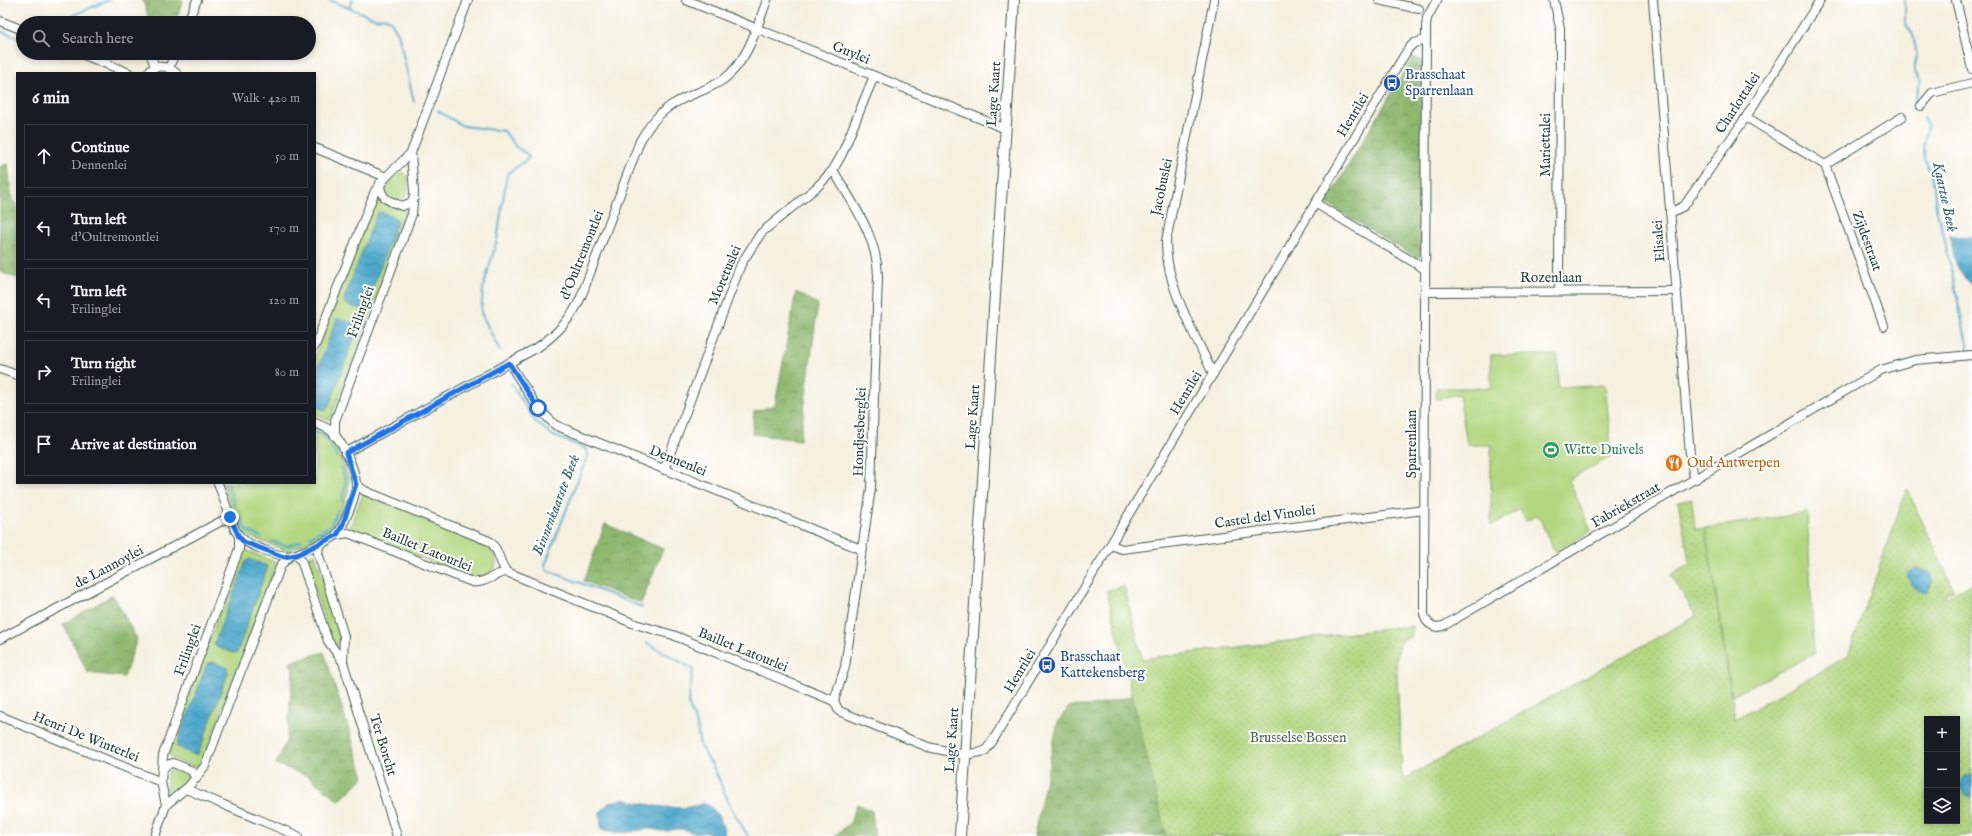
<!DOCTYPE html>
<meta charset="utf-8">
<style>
body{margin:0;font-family:"IM FELL English",serif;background:#242831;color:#f1f3f6}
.controls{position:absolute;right:12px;bottom:12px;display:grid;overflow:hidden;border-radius:0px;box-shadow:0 2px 6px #0003}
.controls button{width:36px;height:36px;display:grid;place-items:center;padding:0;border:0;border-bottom:1px solid #363941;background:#171b24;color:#f1f3f6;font:20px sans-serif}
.stop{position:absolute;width:12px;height:12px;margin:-9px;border:3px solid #1a73e8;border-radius:50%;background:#fff}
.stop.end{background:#1a73e8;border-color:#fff;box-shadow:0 1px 4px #0008}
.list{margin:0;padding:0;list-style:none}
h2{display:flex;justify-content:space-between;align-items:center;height:52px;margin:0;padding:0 16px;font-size:17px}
h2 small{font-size:13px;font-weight:400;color:#9ea1a6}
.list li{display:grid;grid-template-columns:26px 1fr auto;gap:12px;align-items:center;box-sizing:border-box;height:64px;margin:0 8px 8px;padding:0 8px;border:1px solid #363941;border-radius:0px}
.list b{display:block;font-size:15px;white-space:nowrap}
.list p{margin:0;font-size:13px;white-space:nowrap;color:#9ea1a6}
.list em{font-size:13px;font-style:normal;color:#9ea1a6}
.icon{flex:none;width:22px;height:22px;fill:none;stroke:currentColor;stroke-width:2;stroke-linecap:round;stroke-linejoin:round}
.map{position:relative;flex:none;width:1972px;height:836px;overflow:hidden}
.search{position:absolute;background:#171b24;box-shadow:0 2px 6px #0003;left:16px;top:16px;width:300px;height:44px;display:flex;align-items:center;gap:10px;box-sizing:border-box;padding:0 14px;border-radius:22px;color:#9ea1a6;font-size:15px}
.panel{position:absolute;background:#171b24;box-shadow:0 2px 6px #0003;left:16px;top:72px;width:300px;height:412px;border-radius:0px}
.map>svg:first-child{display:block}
.grass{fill:#b3d780;stroke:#698a5a}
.forest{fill:url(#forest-crowns);stroke:#567a51}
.park{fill:url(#park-dots);stroke:#698a5a;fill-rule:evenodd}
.water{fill:url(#water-waves);stroke:#367380}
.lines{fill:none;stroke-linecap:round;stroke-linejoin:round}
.stream{stroke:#4ea9cc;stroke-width:2}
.minor-casing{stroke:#3f584e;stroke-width:10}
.tertiary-casing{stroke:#3f584e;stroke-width:12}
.minor{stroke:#fff;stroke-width:8}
.tertiary{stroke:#fff;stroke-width:10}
.route{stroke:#1a73e8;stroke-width:5}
.labels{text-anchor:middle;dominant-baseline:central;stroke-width:4;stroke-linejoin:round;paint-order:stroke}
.street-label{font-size:14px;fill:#1f3d34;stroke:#fff}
.transit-label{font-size:14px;fill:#164399;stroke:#fff;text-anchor:start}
.leisure-label{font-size:14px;fill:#27864d;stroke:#fff;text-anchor:start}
.food-label{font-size:14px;fill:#c56008;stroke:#fff;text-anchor:start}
.park-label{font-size:14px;fill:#446447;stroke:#fff}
.water-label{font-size:15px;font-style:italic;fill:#2f6369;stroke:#fff}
</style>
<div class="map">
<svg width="1972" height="836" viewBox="0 0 1972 836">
<defs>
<pattern id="forest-crowns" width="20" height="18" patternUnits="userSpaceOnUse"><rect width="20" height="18" fill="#8eb86e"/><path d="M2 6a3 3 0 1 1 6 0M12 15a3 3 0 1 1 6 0" fill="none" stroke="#73975b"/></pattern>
<pattern id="park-dots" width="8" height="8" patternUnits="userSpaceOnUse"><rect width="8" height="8" fill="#b3d780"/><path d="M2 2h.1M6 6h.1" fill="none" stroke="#9ab96f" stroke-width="1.8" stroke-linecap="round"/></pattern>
<pattern id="water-waves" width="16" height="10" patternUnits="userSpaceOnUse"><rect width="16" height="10" fill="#4ea9cc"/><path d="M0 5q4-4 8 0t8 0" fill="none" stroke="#408ba6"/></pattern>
</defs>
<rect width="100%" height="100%" fill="#fff"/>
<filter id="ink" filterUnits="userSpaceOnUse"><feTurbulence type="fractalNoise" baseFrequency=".025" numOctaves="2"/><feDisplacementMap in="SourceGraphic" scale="8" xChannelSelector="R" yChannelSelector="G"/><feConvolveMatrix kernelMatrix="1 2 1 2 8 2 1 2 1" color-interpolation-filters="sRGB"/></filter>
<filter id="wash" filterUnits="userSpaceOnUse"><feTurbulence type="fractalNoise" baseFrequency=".012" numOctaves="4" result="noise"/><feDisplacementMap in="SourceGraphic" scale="16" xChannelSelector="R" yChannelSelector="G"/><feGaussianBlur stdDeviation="0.9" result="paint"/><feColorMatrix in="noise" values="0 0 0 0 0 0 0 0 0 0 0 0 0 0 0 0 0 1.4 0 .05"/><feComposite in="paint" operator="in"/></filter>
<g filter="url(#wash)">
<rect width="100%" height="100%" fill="#f5f0df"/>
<g class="grass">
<path d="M399 173H403L408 177 407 195 401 202 390 198 385 192 387 187Z"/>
<path d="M379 201 405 211 407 218 330 420 315 414V356L371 207 375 202Z"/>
<path d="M1491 355H1558V388L1605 385 1612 456 1569 480 1591 531 1555 552 1538 515 1526 521 1520 509 1491 526V445H1467L1459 394 1436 399V388H1491Z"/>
<path d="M315 429 331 437 349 478 348 493 336 524 330 532 288 551 245 535 225 492 224 483H315Z"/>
<path d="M363 494 424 518 426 521 449 530 452 529 490 545C500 567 498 570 477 580L349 529Z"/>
<path d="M1807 513 1814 654 1732 696 1705 528Z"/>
<path d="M243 549 277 563 276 565 203 761 198 766C189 767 173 761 168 753Z"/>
<path d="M315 554 341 638 337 645H333L304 559Z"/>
<path d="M173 767 186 772 188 778 177 792 172 794 167 789C167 781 165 771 173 767Z"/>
</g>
<g class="forest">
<path d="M143 0H183L175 23H150Z"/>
<path d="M1413 57 1422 61 1421 252 1420 257H1415L1326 203Z"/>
<path d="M8 164 12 201 17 204V278L0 272V167Z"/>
<path d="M796 292 818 304 800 440 752 434 754 412 775 405Z"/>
<path d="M605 524 663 549 641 603 584 581Z"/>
<path d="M1124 586 1142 659 1401 627V639L1396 659 1402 780 1553 696 1535 836H1034L1058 721 1070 706H1092L1133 696 1107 591Z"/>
<path d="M113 595 137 639 124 677 88 673 63 624Z"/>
<path d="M324 652 364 777 339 801 308 776 276 764 287 740 293 671 290 662Z"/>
<path d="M857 804 872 811 875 836H834L850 823Z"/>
</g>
<path class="park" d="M1907 489 1954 590 1945 595 1946 598 1972 583V836H1166L1107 591 1124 586 1142 659 1412 626V637L1401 639 1396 659 1402 780 1696 616 1671 575 1690 564 1678 502 1692 499 1695 529 1705 528 1735 719 1848 656ZM1927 719H1957V821H1927Z"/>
<g class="water">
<path d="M381 212 396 218 397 222 366 307 360 309 345 304 344 299 377 213Z"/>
<path d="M1950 235 1965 238 1972 236V283C1955 276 1953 250 1950 235Z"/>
<path d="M337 318 356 324 358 328 329 406 325 410 315 406V376Z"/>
<path d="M249 559 267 566V569L237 653H234L216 647 214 644 246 561Z"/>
<path d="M1915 568 1930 572 1933 579 1929 590 1926 593 1916 589 1907 577 1908 573Z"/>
<path d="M212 662 227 667 228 673 201 747 198 754 194 755 176 746 207 664Z"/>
<path d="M1972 775V797H1971L1965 795 1960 785 1965 776Z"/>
<path d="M622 799C649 805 679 813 705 803 717 810 723 822 725 836H711L708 832C691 836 691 829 678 829 674 829 670 831 666 831 660 832 654 828 648 829 626 831 624 836 601 829L600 812 609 803Z"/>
</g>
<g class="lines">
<g class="stream">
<path d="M329 0 349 8"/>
<path d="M353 0 349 8 377 19 384 17 390 20 398 33 414 102"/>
<path d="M1905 0V23L1913 35 1917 56 1914 70 1920 82 1912 109"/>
<path d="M55 23 109 0"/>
<path d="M0 31 19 38"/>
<path d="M438 111 463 126 504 131 516 147 527 154 529 158 507 174 497 240 483 288 481 313 500 351"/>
<path d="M1923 118 1928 127 1923 147 1925 158 1934 185 1936 208 1944 236 1968 349"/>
<path d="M511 383 534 420 552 435 586 449 588 454 545 565 547 570 642 607"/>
<path d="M315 432 327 438 337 458"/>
<path d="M341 467 346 482 342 501"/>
<path d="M227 483 235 506"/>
<path d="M239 516 247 531 261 537"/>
<path d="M310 537 330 526 338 510"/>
<path d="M271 541 287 546 301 541"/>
<path d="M647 643 693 669 688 703 697 726 700 746 715 770 730 806 748 836"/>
</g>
</g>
</g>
<g filter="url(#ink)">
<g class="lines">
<defs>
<g id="minor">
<path d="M686 0 1006 129"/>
<path d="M1379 0 1419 9"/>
<path d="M1437 0 1427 18 1426 27 1424 614C1426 624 1435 630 1445 625L1881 370 1915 360 1972 355"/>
<path d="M1554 0 1560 28 1559 291"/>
<path d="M1653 0 1690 455 1693 473 1696 479"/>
<path d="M1956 0 1972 69"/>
<path d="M0 21 23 30"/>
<path d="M187 23 197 0"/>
<path d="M79 53 129 73"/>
<path d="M151 55 155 67"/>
<path d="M169 68 175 53"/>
<path d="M147 73C156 64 167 65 176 73"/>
<path d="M1921 106 1932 93 1972 83"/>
<path d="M1746 117 1825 165"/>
<path d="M315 148 386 177"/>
<path d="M1825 165 1884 326"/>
<path d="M1825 165 1902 117"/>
<path d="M833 170C853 204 877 236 878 276L871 488 845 667 834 701"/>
<path d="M380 183C380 199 389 201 402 206L410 203 414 198"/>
<path d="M1315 203 1425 269"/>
<path d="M1670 213 1684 206 1746 117 1820 0"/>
<path d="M1426 292 1676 291"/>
<path d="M315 346 375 191 386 177 411 153"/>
<path d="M509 363 538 408 555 425 863 550"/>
<path d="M0 369 17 375"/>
<path d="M1213 374C1194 331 1166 288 1166 241L1214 0"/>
<path d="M335 436V421L412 214 414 192 411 153 468 0"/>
<path d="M345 453 538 347C557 334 572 318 581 297L640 141C649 125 659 112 675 103 690 94 709 90 724 79 748 61 757 27 767 0"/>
<path d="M664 470 741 264 761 233 817 187 833 170 842 154 874 76"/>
<path d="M218 483 235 530C242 542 252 545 264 550 287 559 291 557 313 547 320 544 332 540 337 534 344 526 357 494 356 483 355 469 342 440 331 431 326 427 320 425 315 423"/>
<path d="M356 484 365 491 489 541C500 549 498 562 507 572"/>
<path d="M337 535 348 533 472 582C486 584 494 573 507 572L635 624 673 635 834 701 839 711 928 747 965 755 985 751 992 742 1408 49 1414 43 1426 40"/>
<path d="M319 544 318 553 344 636 343 661"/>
<path d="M1111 545 1122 549 1424 510"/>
<path d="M296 555 301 560 328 641 343 662 397 836"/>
<path d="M0 639 229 517"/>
<path d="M0 716 161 782"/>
<path d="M162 771 166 765 173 763 192 771 196 779"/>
<path d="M186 789 298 836"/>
<path d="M166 805 189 786 205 766 281 565 289 557"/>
<path d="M155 836 166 805 161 782 163 755 239 549V537"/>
</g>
<path id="tertiary" d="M960 836 1014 0"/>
</defs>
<use href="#minor" class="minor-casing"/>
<use href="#tertiary" class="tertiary-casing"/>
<use href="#minor" class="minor"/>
<use href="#tertiary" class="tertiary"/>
</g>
</g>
<g class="lines" filter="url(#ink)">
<path class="route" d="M230 517 239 537 244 542 284 557 296 555 331 538 337 535 343 524 356 484 346 453 509 363 538 408"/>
</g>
<defs>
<symbol id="bus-disc" viewBox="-11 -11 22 22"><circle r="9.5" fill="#1a4fb4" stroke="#fff"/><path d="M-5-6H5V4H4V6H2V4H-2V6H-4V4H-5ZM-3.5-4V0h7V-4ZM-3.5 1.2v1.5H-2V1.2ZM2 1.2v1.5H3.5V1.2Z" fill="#fff"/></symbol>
<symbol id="stadium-disc" viewBox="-11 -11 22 22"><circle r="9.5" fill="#2e9e5b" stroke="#fff"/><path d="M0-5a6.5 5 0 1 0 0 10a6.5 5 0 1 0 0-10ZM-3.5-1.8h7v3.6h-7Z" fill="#fff"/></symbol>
<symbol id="restaurant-disc" viewBox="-11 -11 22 22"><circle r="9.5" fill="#e8710a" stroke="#fff"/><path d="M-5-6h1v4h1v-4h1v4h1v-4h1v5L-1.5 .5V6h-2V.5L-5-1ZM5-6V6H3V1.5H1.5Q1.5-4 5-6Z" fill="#fff"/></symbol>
</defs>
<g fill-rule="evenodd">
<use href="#bus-disc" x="1382" y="73" width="20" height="20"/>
<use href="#stadium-disc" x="1541" y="440" width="20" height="20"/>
<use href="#restaurant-disc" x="1664" y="453" width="20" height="20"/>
<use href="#bus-disc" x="1037" y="655" width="20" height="20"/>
</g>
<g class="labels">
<g class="street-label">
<text transform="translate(851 53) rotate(22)">Guylei</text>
<text transform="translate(994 94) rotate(-86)">Lage Kaart</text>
<text transform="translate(1738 103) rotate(-57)">Charlottalei</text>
<text transform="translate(1353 115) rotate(-59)">Henrilei</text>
<text transform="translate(1546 145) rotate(-90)">Mariettalei</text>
<text transform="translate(1162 187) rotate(-78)">Jacobuslei</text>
<text transform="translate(1659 241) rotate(-94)">Elisalei</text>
<text transform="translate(1867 241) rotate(70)">Zijdestraat</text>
<text transform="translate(582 255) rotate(-68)">d'Oultremontlei</text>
<text transform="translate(725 275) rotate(-67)">Moretuslei</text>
<text x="1551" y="278">Rozenlaan</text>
<text transform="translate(361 312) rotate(-70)">Frilinglei</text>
<text transform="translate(1186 393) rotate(-59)">Henrilei</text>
<text transform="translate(973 417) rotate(-86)">Lage Kaart</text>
<text transform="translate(860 432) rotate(-88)">Hondjesberglei</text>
<text transform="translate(1412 444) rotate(-90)">Sparrenlaan</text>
<text transform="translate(678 461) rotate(22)">Dennenlei</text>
<text transform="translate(1626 505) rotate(-30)">Fabriekstraat</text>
<text transform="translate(1265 517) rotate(-8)">Castel del Vinolei</text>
<text transform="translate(427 550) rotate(22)">Baillet Latourlei</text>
<text transform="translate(109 567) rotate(-28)">de Lannoylei</text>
<text transform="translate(188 650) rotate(-70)">Frilinglei</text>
<text transform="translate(743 650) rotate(22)">Baillet Latourlei</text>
<text transform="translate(1020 671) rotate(-59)">Henrilei</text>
<text transform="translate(86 737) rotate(22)">Henri De Winterlei</text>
<text transform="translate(952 740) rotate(-86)">Lage Kaart</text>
<text transform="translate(383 745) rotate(73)">Ter Borcht</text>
</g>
<g class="transit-label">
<text x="1405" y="75">Brasschaat<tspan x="1405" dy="16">Sparrenlaan</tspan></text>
<text x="1060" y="657">Brasschaat<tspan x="1060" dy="16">Kattekensberg</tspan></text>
</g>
<g class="leisure-label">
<text x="1564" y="450">Witte Duivels</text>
</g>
<g class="food-label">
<text x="1687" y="463">Oud Antwerpen</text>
</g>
<g class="park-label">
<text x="1298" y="738">Brusselse Bossen</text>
</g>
<g class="water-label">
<text transform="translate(1945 197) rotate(78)">Kaartse Beek</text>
<text transform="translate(556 505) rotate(-69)">Binnenkaarste Beek</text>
</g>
</g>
</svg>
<div class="controls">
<button>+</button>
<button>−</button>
<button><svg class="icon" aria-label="layers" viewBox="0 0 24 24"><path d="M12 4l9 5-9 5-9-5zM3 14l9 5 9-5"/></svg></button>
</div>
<div class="stop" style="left:538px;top:408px"></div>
<div class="stop end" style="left:230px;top:517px"></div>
<div class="search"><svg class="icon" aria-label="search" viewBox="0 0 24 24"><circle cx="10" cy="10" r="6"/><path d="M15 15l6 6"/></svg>Search here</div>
<section class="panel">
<h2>6 min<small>Walk · 420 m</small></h2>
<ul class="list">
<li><svg class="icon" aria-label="ahead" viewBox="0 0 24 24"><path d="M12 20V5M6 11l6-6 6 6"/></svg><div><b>Continue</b><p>Dennenlei</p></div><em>50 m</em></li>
<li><svg class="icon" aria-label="left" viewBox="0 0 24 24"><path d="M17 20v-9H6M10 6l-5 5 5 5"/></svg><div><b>Turn left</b><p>d'Oultremontlei</p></div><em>170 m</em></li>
<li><svg class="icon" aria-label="left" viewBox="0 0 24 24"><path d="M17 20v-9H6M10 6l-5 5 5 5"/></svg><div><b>Turn left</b><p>Frilinglei</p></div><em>120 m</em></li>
<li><svg class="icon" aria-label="right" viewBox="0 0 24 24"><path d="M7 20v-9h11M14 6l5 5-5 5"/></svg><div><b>Turn right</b><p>Frilinglei</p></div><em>80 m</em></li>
<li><svg class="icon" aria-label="arrive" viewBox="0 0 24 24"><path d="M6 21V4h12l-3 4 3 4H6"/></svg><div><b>Arrive at destination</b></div></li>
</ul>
</section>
</div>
